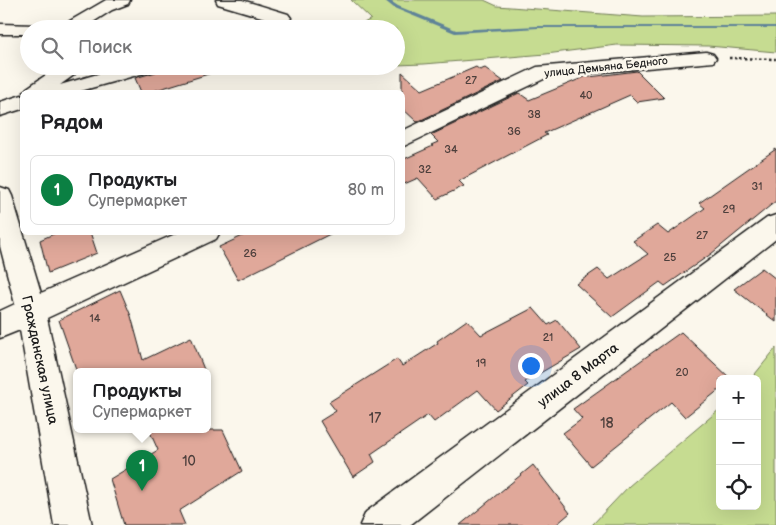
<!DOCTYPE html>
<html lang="ru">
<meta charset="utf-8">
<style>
body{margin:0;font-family:"Balsamiq Sans",sans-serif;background:#f2f2f2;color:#202124}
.controls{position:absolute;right:15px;bottom:15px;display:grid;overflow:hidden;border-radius:8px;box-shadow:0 5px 20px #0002}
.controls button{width:45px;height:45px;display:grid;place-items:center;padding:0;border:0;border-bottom:1px solid #e0e0e0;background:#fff;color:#202124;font:25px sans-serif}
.you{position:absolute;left:530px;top:365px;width:18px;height:18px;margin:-12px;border:4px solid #fff;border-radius:50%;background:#1a73e8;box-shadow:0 0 0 8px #1a73e833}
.badge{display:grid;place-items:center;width:32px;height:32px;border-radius:50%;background:#0b8043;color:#fff;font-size:16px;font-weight:700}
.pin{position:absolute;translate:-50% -41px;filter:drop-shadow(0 1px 2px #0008)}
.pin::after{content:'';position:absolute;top:26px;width:18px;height:15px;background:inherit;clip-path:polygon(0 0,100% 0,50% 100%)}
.popup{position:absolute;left:73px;top:368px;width:138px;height:65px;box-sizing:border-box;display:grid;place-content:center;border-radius:8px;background:#fff;filter:drop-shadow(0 1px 4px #0005);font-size:16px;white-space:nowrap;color:#757577}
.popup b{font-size:19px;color:#202124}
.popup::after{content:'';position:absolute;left:50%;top:100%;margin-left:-10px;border:10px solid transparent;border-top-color:#fff}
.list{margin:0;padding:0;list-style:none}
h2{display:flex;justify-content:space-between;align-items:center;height:65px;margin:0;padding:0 20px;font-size:21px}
h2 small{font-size:16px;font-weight:400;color:#757577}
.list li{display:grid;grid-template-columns:32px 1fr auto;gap:15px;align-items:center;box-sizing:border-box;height:70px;margin:0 10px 10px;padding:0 10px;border:1px solid #e0e0e0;border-radius:8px}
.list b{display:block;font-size:19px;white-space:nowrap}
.list p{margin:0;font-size:16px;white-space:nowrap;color:#757577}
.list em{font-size:16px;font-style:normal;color:#757577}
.icon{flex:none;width:28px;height:28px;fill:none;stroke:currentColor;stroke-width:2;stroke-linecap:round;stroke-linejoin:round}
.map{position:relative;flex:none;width:776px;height:525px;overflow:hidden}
.search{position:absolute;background:#fff;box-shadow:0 5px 20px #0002;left:20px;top:20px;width:385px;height:55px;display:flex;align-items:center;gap:12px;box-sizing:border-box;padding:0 18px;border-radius:28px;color:#757577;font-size:19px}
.panel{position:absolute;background:#fff;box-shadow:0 5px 20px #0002;left:20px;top:90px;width:385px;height:145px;border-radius:8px}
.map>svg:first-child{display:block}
.green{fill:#c6dc91;stroke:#717c56}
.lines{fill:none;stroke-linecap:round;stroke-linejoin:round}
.stream{fill:#5f8398;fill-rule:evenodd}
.building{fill:#e0a89a;stroke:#1c1c1c}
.minor-casing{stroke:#1c1c1c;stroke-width:3}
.path{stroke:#1c1c1c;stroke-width:2.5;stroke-dasharray:2.5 2.5;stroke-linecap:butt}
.minor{fill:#fbf7ec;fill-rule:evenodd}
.labels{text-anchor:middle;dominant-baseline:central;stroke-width:5;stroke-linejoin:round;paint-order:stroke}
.far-street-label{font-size:11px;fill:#1c1c1c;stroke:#fbf7ec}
.number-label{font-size:11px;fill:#4d3f3c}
.street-label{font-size:14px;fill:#1c1c1c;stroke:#fbf7ec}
.near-number-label{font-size:14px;fill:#4d3f3c}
</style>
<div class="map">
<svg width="776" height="525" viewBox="0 0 776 525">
<rect width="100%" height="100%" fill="#fbf7ec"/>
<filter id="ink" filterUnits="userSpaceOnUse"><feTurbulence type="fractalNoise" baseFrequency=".02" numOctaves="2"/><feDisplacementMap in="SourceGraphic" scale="10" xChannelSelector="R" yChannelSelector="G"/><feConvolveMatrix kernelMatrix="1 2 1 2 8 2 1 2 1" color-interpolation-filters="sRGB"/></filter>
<g filter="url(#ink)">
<g class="green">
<path d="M351 0H484L497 6 643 17 776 16V52L708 46 617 45 546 54 424 64 396 65V29H353L371 19Z"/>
<path d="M776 348V525H592L629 486 720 409V506H757V379H751Z"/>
</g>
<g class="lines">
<path class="stream" d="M384 0H389L398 6 456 30 538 26H776V28H538L455 33 394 8Z"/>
</g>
<g class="building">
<path d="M165 66H217L218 71 150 92H141L135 78 156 72 159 68Z"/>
<path d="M476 67 480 70 485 68 503 81 417 122 402 108V72L422 90Z"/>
<path d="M637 71 664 98 637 102 630 95 544 133 547 135 459 181 464 186 437 199 418 178 402 185V160L433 146 431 145 438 142 431 135 519 93 529 100 587 76 589 77Z"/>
<path d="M776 149V201L711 254 665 286 660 282 612 317 576 284 598 269 609 279 648 254 633 241 657 225 668 234 705 208 699 203Z"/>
<path d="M58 232H90L97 253 48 273 40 240Z"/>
<path d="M251 232H334L238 280 219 247Z"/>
<path d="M762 268 776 279V322L734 289Z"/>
<path d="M120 290 131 316 143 360 191 337 205 372H77L59 320Z"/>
<path d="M533 308 548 325 557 320 581 349 525 382 528 385 496 410 478 390 434 422 428 415 371 454 375 462 353 477 320 421 336 411 329 402 397 359 402 366 438 343 437 341 467 320 481 335Z"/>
<path d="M681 332 731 379H720V389L685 417 671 402 591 466 563 433 582 419 573 409Z"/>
<path d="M149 430H223L242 471 179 511 185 525H124L110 479 158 450Z"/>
<path d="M533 465 570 513 556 525H460Z"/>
</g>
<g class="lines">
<defs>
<g id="minor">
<path d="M106 0H130L128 4 112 10 82 29H60L63 25Z"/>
<path d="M216 0H242L288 14 291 18 288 22 282 23 218 4Z"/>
<path d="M0 24 35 25 38 29H29V34H0Z"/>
<path d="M706 52 713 54 716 58 713 62 548 77 402 147V131L537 67Z"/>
<path d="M59 66H79L74 75 60 85 125 66H158L155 70 77 92H24L27 88Z"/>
<path d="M22 95V109L0 116V102Z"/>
<path d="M0 187 9 190 12 196 41 293 180 232H220L216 239 47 318 92 525H54L20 330 0 338V311L15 304 0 246Z"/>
<path d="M776 215V239L410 525H360L366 512 767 218Z"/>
</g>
</defs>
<use href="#minor" class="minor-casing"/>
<path class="path" d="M729 58 776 59"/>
<use href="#minor" class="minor"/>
</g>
</g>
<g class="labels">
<g class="far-street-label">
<text transform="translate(606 67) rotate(-6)">улица Демьяна Бедного</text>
</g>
<g class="number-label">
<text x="471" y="80">27</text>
<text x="586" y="95">40</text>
<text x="534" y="114">38</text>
<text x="514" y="131">36</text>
<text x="451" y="149">34</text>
<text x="425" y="169">32</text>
<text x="757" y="186">31</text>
<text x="729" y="209">29</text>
<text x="702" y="235">27</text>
<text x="250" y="253">26</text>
<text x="670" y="257">25</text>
<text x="95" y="318">14</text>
<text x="548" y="337">21</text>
<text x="481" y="363">19</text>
<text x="682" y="372">20</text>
</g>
<g class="street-label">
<text transform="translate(40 360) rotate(78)">Гражданская улица</text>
<text transform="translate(578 375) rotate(-37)">улица 8 Марта</text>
</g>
<g class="near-number-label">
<text x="375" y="418">17</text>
<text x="607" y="423">18</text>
<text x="189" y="461">10</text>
</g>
</g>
</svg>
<div class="controls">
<button>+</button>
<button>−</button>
<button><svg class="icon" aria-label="locate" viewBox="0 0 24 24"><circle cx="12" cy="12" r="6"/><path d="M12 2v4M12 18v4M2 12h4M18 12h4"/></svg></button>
</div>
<div class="you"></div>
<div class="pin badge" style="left:142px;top:491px">1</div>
<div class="popup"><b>Продукты</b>Супермаркет</div>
<div class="search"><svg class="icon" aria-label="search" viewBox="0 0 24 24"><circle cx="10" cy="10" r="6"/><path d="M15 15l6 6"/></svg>Поиск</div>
<section class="panel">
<h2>Рядом<small></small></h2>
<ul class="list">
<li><span class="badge">1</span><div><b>Продукты</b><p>Супермаркет</p></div><em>80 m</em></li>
</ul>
</section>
</div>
